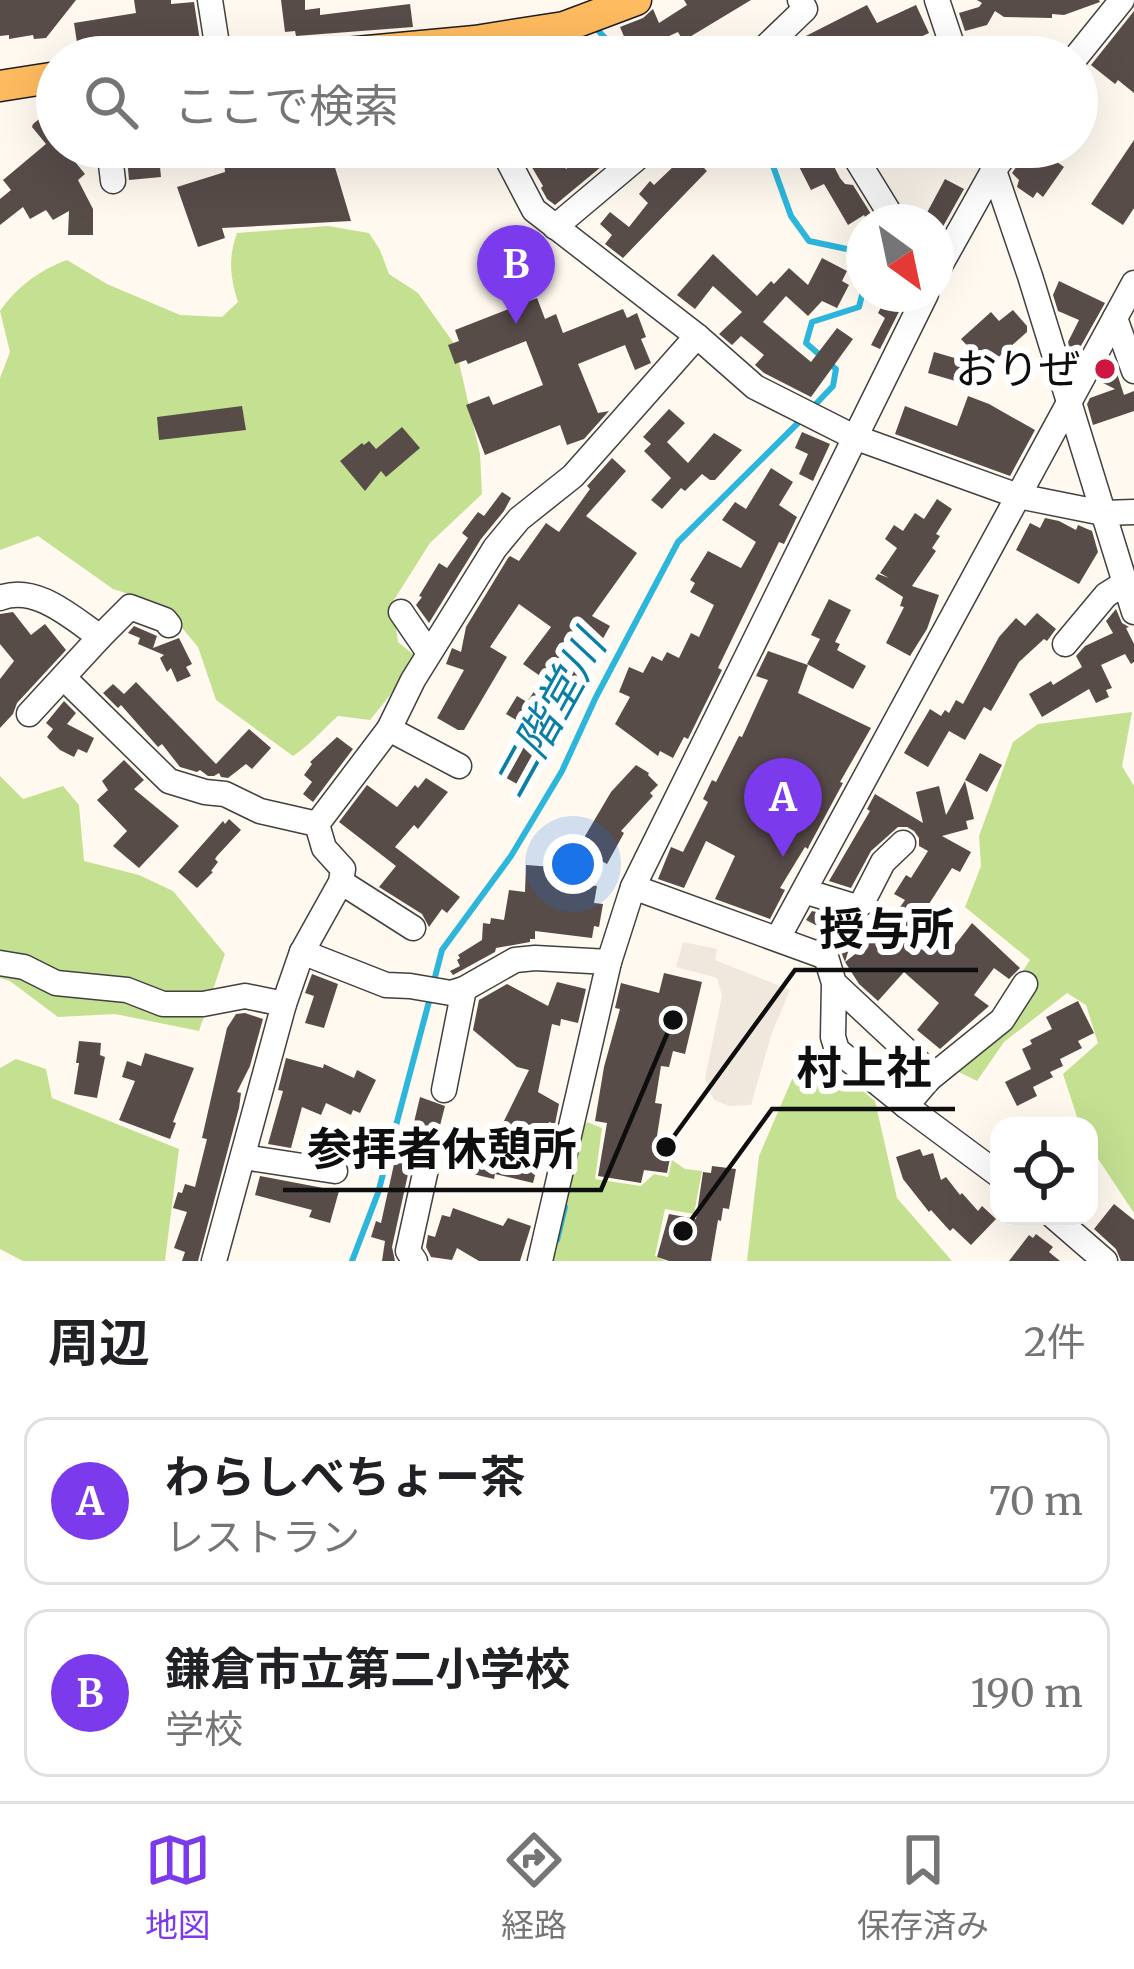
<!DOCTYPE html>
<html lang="ja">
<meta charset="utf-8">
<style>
body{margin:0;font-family:Merriweather,"Noto Sans JP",serif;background:#f2f2f2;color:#202124}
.controls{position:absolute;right:36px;bottom:36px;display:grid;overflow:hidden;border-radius:24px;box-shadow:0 12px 48px #0002}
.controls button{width:108px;height:108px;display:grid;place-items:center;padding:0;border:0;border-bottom:3px solid #e0e0e0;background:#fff;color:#202124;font:60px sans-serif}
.compass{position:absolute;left:846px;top:204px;width:108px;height:108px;border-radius:50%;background:#fff;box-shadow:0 12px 48px #0002;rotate:147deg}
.you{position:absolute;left:573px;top:864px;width:42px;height:42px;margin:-30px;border:9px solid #fff;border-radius:50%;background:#1a73e8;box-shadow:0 0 0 18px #1a73e833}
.badge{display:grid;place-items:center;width:78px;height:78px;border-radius:50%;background:#7c3aed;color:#fff;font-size:39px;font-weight:700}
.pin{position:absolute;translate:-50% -99px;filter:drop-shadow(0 3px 6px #0008)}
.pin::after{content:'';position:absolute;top:63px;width:42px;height:36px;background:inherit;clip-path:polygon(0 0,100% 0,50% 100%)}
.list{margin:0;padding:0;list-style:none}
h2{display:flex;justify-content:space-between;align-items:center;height:156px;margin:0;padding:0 48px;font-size:51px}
h2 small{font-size:39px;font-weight:400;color:#757577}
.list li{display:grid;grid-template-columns:78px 1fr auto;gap:36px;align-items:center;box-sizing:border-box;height:168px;margin:0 24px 24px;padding:0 24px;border:3px solid #e0e0e0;border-radius:24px}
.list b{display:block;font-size:45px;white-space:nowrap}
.list p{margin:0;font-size:39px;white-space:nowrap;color:#757577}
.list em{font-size:39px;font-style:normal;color:#757577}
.icon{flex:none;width:66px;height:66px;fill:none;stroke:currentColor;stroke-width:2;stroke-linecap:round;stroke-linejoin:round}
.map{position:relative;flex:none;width:1134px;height:1261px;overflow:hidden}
.search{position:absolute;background:#fff;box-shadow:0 12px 48px #0002;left:36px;right:36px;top:36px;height:132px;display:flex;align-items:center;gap:30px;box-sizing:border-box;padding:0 42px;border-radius:66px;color:#757577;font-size:45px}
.sheet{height:540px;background:#fff}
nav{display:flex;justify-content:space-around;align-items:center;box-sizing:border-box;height:168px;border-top:3px solid #e0e0e0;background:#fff;font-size:33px;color:#757577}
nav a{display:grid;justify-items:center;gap:6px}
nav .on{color:#7c3aed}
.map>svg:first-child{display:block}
.forest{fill:#c4e191}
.plaza{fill:#f1e8dd}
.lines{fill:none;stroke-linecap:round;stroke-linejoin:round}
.stream{stroke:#2cb6dc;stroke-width:6}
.building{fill:#584c49}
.minor-casing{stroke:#414141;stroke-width:27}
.major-casing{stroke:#1f1f1f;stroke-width:33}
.minor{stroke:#fff;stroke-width:24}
.major{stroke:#ffbb5f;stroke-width:30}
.poi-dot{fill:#ce1640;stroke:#fff;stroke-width:4.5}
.labels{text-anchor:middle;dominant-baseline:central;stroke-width:12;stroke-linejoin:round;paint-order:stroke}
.poi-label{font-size:42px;fill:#0e0e0e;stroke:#fff;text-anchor:end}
.water-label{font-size:45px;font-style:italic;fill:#097ea7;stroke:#fff}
.leader{fill:none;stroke:#0e0e0e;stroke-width:4.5}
.callout-dot{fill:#0e0e0e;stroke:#fff;stroke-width:4.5}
.callout-label{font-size:45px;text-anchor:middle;font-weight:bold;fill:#0e0e0e;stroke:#fff;stroke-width:12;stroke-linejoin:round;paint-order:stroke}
</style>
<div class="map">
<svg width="1134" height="1261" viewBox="0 0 1134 1261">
<rect width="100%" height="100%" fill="#fff9ef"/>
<g class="forest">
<path d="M328 226 369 233 380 250 389 274 418 293 455 345 480 454 482 494 430 543 392 603 398 642 419 659 370 720 338 716C322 730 311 744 293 756L216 700 198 647 163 605 113 589 38 536 0 550V378L10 352 0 311C18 286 38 271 67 260L107 284 180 315 222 317 238 302C230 276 228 259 237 233Z"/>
<path d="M1132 712 1122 766 1134 786V1213L1089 1145V1126H1080L1063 1074 1098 1043 1086 1005 1067 993 1004 1042 977 1081 957 1071 1030 960 965 907 981 866 979 836 1013 742 1038 724Z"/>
<path d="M0 776 23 799 63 786 79 805 84 861 139 875 173 891 225 954 199 1031 115 1014 58 1017 10 981 0 978Z"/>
<path d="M16 1059 46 1069 52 1098 179 1149 165 1261H23L0 1249V1068Z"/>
<path d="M828 1062 875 1101 897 1198 952 1261H747L759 1156 799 1063Z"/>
<path d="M587 1122 602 1128 595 1179 641 1186 654 1174 668 1177 672 1160 685 1169 702 1171 694 1214 665 1209 655 1256 665 1261H546L574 1139Z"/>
</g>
<path class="plaza" d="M683 942 717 949 715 960 790 990 772 1033 751 1105 729 1106 714 1100 705 1078 722 996 717 978 676 967Z"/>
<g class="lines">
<g class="stream">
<path d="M593 25 623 57"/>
<path d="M758 147 773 166 791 216 809 241 856 251 864 272"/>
<path d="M821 356 806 343 812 322 859 307 864 287"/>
<path d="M813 407 833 386 836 369 831 365"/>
<path d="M434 981 442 950 511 856 562 771 596 697 678 542 804 417"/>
<path d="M557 1240 565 1207"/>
<path d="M352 1261 378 1193 431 994"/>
</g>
</g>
<g class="building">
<path d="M0 0H76L46 38 34 39 33 35 9 39V35L0 36Z"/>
<path d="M134 0H171V4L194 2 202 54 187 55 185 40 115 44 116 51 79 56 74 23 136 13Z"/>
<path d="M281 0H305V10L320 8V15L410 4 413 27 296 36 295 31 285 32Z"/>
<path d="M684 0H751L683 41 678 32 638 50 635 43 628 46 620 27 643 18 653 9 659 23 687 5Z"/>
<path d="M977 0H1099L1100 2 1064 15 1052 14V18L1004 17 995 11 987 25 965 31 959 13 979 7 982 3Z"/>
<path d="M867 5 877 23 916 5 929 33 895 49 893 44 870 57H807L798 40Z"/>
<path d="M1134 11V93L1118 80 1115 84 1091 65Z"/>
<path d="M49 111 57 121V147H63L85 174 78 180 93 209V235H68L69 211 53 220 46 210 30 219 23 207 0 225V199L11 190 3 180 46 144 32 127 33 124Z"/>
<path d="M1134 140V208L1123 225 1091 204Z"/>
<path d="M126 147H158L161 177 129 180Z"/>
<path d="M223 147H255L245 165 327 159 328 164H334L351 221 222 228 225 238 198 247 177 187 225 172Z"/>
<path d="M591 147H625L555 205 547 199 541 188 543 186 530 164 554 149 566 169Z"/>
<path d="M658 147H702L714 159 704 168 707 171 623 258 605 244 612 235 600 224 610 212 629 227 648 203 639 194 650 181 654 185 675 165Z"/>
<path d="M789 147H824L840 178 845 184 853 185 876 222H868L864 215 848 225 824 184 811 190Z"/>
<path d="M1039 149 1064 167 1043 197 1037 192 1033 198 1017 187 1019 180 1012 173 1022 159 1029 163Z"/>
<path d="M945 179 964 189 936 239V222H922Z"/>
<path d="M713 254 757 296 771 281 774 284 789 268 808 285 822 258 847 271 842 281 849 285 837 308 822 301 808 316 786 296 763 322 811 362 837 328 853 339 811 397 764 373 755 365 764 355 741 336 732 345 719 334 742 312 713 286 695 309 677 295Z"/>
<path d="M1059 281 1105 303 1073 360 1068 342 1079 320 1058 311 1053 295Z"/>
<path d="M888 294H908L880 349 871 345 885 318 878 313Z"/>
<path d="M537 298 545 319 556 314 563 333 623 309 627 318 637 313 646 337 641 339 651 363 635 370 625 345 578 364 598 413 609 411 584 439 567 445 560 425 485 455 466 405 489 396 493 405 543 385 526 341 468 364 466 360 455 364 448 345 459 341 455 330Z"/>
<path d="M1013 310 1027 326V332L987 367 961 339 991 312 999 321Z"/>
<path d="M934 352 972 363 966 384 928 373Z"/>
<path d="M1112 358 1124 395 1134 391V411L1093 425 1087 404 1090 398 1115 389 1099 381Z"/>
<path d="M968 396 989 404 1035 430 1010 476 895 434 905 406 957 426Z"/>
<path d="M242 406 246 430 159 440 157 417Z"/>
<path d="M669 409 685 423 667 442 688 463 714 433 742 450 715 480H710L702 474 685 491 681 488 662 509 651 500 671 478 644 451 651 444 643 437Z"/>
<path d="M402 427 420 448 386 477 381 471 365 491 340 461 362 443 364 445 369 441 376 449Z"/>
<path d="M802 432 830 444 813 481 799 474 808 454 795 448Z"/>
<path d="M612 458 626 471 586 516 637 553 592 616 610 626 587 667 570 690 565 686 547 710 556 716 517 784 499 774 527 726 506 714 517 696 527 702 543 678 523 664 551 627 519 604 490 647 507 657 464 730H458L437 718 464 670 446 664 452 648 461 652 466 627 508 558 510 556 519 561 546 523 559 532 590 489 587 486Z"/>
<path d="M771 468 793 482 779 505 797 517 784 544 779 542 718 668 722 670 688 739 684 737 673 758 660 751 658 756 615 724 630 697 619 692 629 667 643 673 652 656 662 661 667 652 679 658 691 633 699 637 714 605 690 592 695 583 690 580 708 551 741 568 756 542 722 520 735 502 746 509Z"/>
<path d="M502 492 511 498 504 511 481 539 429 623 416 605 422 597 419 596 439 563 447 568 468 538 462 533 478 512 484 516Z"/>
<path d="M937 499 952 509 936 534 940 536 932 548 936 551 912 586 939 595 927 629 910 656 886 643 904 607 900 606 903 597 875 579 878 574 889 578 880 573 897 548 885 539 894 525 903 531 915 513 924 519Z"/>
<path d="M1045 518 1059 521 1076 530 1078 525 1092 531 1098 552 1079 584 1016 550 1030 523 1040 528Z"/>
<path d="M829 599 851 610 835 642 840 644 837 650 866 666 853 689 807 664 820 639 811 635Z"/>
<path d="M1116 609 1122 623 1129 627 1126 628 1134 644V662L1131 664 1125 654 1101 665 1112 688 1106 690 1109 697 1096 703 1089 689 1042 717 1029 694 1051 681 1053 685 1082 667 1076 656 1085 646 1113 633 1106 621Z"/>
<path d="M13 612 31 635 45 624 66 650 17 703 13 714 0 728V679L14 661 0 644V614Z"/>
<path d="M1037 613 1056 629 1047 641 1044 639 1019 662 991 711 984 707 965 740 949 731 928 767 904 753 930 709 941 716 945 710 949 713 956 700 963 704 999 637 1016 618 1025 626Z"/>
<path d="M134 626 157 636 153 648 179 638 192 664 186 667 191 676 177 682 171 668 167 672 160 658 164 655 138 644 140 638 128 633Z"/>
<path d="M768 651 808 665 798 693 871 728 840 782 843 783 809 846 808 849 805 847 780 888 785 890 770 919 715 899 735 856 706 841 684 888 658 879 671 847 683 852 708 802 703 799 712 780 716 782 739 736 742 737 768 680 756 676Z"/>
<path d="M136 682 216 764 249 729 271 748 252 769 246 764 228 778 221 777 219 773 214 776H208L200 770 197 772 180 767 162 744 158 747 121 705 118 708 103 693 113 684 124 694Z"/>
<path d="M64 701 76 713 67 724 94 738 87 753 78 749 74 757 60 750 47 737 53 729 46 723Z"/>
<path d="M337 737 353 749 313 802 303 794 312 782 304 775 312 764 310 762Z"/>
<path d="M980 753 1002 765 987 792 965 780Z"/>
<path d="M124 760 144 780 134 789 179 826 139 868 113 846 127 831 97 800 108 790 102 781Z"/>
<path d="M636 765 649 773 648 775 658 785 650 793 653 796 621 831 624 833 607 864 600 860 599 867 575 853 611 792Z"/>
<path d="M426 778 448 792 418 829 414 825 395 847 460 897 447 913 442 909 429 927 422 914 379 887 396 866 339 822 367 785 397 807 415 785 418 788Z"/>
<path d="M965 781 974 819 966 821 968 829 942 836 971 852 960 872 952 868 913 929 948 954 972 923 1020 968 1009 979 994 968 974 995 989 1006 940 1049 917 1030 939 1003 904 972 878 1001 859 984 845 962 882 933 905 900 894 894 906 875 911 878 928 851 919 846V838L914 831 907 827H898L871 851 851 888 829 881 870 811 867 809 875 794 923 823 916 792 939 786 946 815Z"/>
<path d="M229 819 241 830 217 856 215 859 218 862 211 871 213 872 197 888 178 872 223 821 225 824Z"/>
<path d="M526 865 553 867V881L597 886 594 903 603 904 599 927 594 926 592 938 535 931V939H530V942L496 948 495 952 453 975 450 971 460 966 457 960 460 958 458 955 482 940 483 923 490 924 491 918 504 920 509 890 525 892Z"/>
<path d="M812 911 857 922 845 962 838 944 832 942 831 933 806 920Z"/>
<path d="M664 973 702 982 685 1054 673 1051 669 1067 661 1066 655 1103 662 1104 657 1136 674 1138 667 1173 644 1170 641 1183 598 1176 607 1123 595 1121 604 1067 620 1009 615 1008 621 983 659 993Z"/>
<path d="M312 974 338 984 324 1028 305 1023 314 996 305 993Z"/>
<path d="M557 982 586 989 578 1023 561 1019 560 1026 552 1024 538 1092 559 1104 555 1124 549 1122 533 1183 495 1174 494 1179 464 1172 470 1152 488 1157 496 1126 501 1127 529 1070 517 1067 473 1030 479 1000 507 984 548 1006Z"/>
<path d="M1078 1001 1094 1033 1078 1041 1082 1048 1060 1059 1063 1066 1050 1072 1053 1077 1033 1087 1037 1096 1017 1106 1005 1082 1031 1069 1022 1049 1032 1044 1030 1040 1052 1029 1046 1017Z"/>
<path d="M245 1013 263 1019 250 1066 237 1092 241 1093 239 1108 198 1261H182L185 1252 174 1248 187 1212 173 1208 178 1192 182 1193 185 1184 195 1187 207 1139 202 1138 227 1028 236 1014Z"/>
<path d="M79 1041 101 1043 100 1055 105 1057 97 1098 74 1094 79 1063H76Z"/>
<path d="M145 1053 194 1068 173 1122 176 1123 170 1139 119 1120 135 1081 122 1077 127 1061 141 1066Z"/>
<path d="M286 1058 323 1068 324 1064 354 1078 357 1070 376 1080 360 1113 353 1110 351 1115 326 1103 321 1115 302 1107 291 1148 268 1144 283 1091 278 1090Z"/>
<path d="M420 1097 445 1106 434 1149 431 1148 430 1153 415 1157 410 1165 392 1247 395 1261H382L385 1241 371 1237 376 1221 381 1223 400 1137 410 1139Z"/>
<path d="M920 1149 923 1156 933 1153 941 1180 946 1177 960 1195 962 1193 978 1211 982 1206 996 1219 971 1245 953 1228 950 1231 931 1210 929 1212 903 1179 896 1157Z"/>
<path d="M712 1166 736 1169 729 1209 723 1208 721 1221 718 1220 711 1261H669L657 1257 669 1214 696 1219 703 1172 711 1173Z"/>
<path d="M260 1176 339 1191 330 1223 309 1217 312 1210 255 1195Z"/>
<path d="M1114 1204 1134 1220V1261H1121L1116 1249 1094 1229Z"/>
<path d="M453 1208 503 1226 508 1218 531 1226 520 1261H479L457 1248 452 1260 431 1257 426 1247 428 1235 435 1237 442 1215 450 1217Z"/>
<path d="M1036 1234 1053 1247 1049 1252 1060 1261H1009L1029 1235 1033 1238Z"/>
</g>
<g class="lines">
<defs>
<g id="minor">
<path d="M210 0 219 57"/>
<path d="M937 0 956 57"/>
<path d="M755 57 805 9 800 0"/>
<path d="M1076 57 1122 0"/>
<path d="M109 147 113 181"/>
<path d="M501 147 534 210 697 336 755 387 854 437 1018 496 1103 513 1134 512"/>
<path d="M849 147 895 222"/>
<path d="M986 147 1030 276 1134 612"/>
<path d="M555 227 643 153"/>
<path d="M936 273 993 171 1011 147"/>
<path d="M1115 318 1134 371"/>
<path d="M0 598C36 584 72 618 100 637L29 714"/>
<path d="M401 612 429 653"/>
<path d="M100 637 130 607 165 620 169 625"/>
<path d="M1065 644 1106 595 1125 583"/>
<path d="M64 678 169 781 205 792 225 794 260 811 317 824"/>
<path d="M389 729 459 766"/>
<path d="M341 882 413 928"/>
<path d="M633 887 926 294"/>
<path d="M804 891 853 906 862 903 883 862 903 843"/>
<path d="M778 938 1134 283"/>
<path d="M302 952 386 985 410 986 451 993 464 989 515 960 535 958 609 962"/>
<path d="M0 963 24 967 56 983 127 990 163 1004H203L245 996 284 1004"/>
<path d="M929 1079 1002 1020 1025 984"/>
<path d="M444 1090 464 989"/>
<path d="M906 1106 999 1175"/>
<path d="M243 1157 335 1171"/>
<path d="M1053 1216 1105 1261"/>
<path d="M214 1261 284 1004 302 952 341 882 343 869 324 848 317 824 389 729 413 680 495 548 519 519 573 476 697 336"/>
<path d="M415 1261 408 1251 426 1169"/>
<path d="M540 1261 609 962 633 887 826 957 834 983 833 1037 837 1050 906 1106 929 1079 925 1068 834 983"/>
</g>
<g id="major">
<path d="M303 57 475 41 564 27 636 0"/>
<path d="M0 86 57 77"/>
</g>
</defs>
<use href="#minor" class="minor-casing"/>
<use href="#major" class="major-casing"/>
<use href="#minor" class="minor"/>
<use href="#major" class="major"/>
</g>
<circle class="poi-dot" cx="1105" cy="369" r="12"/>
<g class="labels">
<g class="poi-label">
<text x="1081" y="369">おりぜ</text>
</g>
<g class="water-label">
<text transform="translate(549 714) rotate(-61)">二階堂川</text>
</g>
</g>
<path class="leader" d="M666 1147L795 970H978M683 1231L772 1109H955M673 1020L601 1190H283"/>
<g class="callout-dot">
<circle cx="666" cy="1147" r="12"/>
<circle cx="683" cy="1231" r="12"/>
<circle cx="673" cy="1020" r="12"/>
</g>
<g class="callout-label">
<text x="887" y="945">授与所</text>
<text x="864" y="1084">村上社</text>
<text x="442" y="1165">参拝者休憩所</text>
</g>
</svg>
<div class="controls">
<button><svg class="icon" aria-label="locate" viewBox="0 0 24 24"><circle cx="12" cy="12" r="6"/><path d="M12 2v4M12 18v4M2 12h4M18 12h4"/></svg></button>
</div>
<svg class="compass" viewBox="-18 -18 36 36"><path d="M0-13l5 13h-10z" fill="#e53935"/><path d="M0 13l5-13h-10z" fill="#757577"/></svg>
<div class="you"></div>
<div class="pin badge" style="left:783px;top:857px">A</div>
<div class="pin badge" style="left:516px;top:324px">B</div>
<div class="search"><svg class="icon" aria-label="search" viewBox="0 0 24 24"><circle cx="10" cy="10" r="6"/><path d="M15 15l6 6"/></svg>ここで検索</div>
</div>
<section class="sheet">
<h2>周辺<small>2件</small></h2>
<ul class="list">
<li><span class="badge">A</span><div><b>わらしべちょー茶</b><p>レストラン</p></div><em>70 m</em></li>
<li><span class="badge">B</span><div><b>鎌倉市立第二小学校</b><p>学校</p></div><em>190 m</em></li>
</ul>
</section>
<nav>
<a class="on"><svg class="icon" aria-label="map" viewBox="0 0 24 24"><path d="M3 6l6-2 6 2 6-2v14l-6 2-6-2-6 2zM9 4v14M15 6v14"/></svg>地図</a>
<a><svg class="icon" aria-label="directions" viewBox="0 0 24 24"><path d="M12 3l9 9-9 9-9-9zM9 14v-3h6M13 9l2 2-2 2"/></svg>経路</a>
<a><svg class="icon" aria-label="saved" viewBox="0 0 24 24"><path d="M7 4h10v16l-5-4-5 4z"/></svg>保存済み</a>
</nav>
